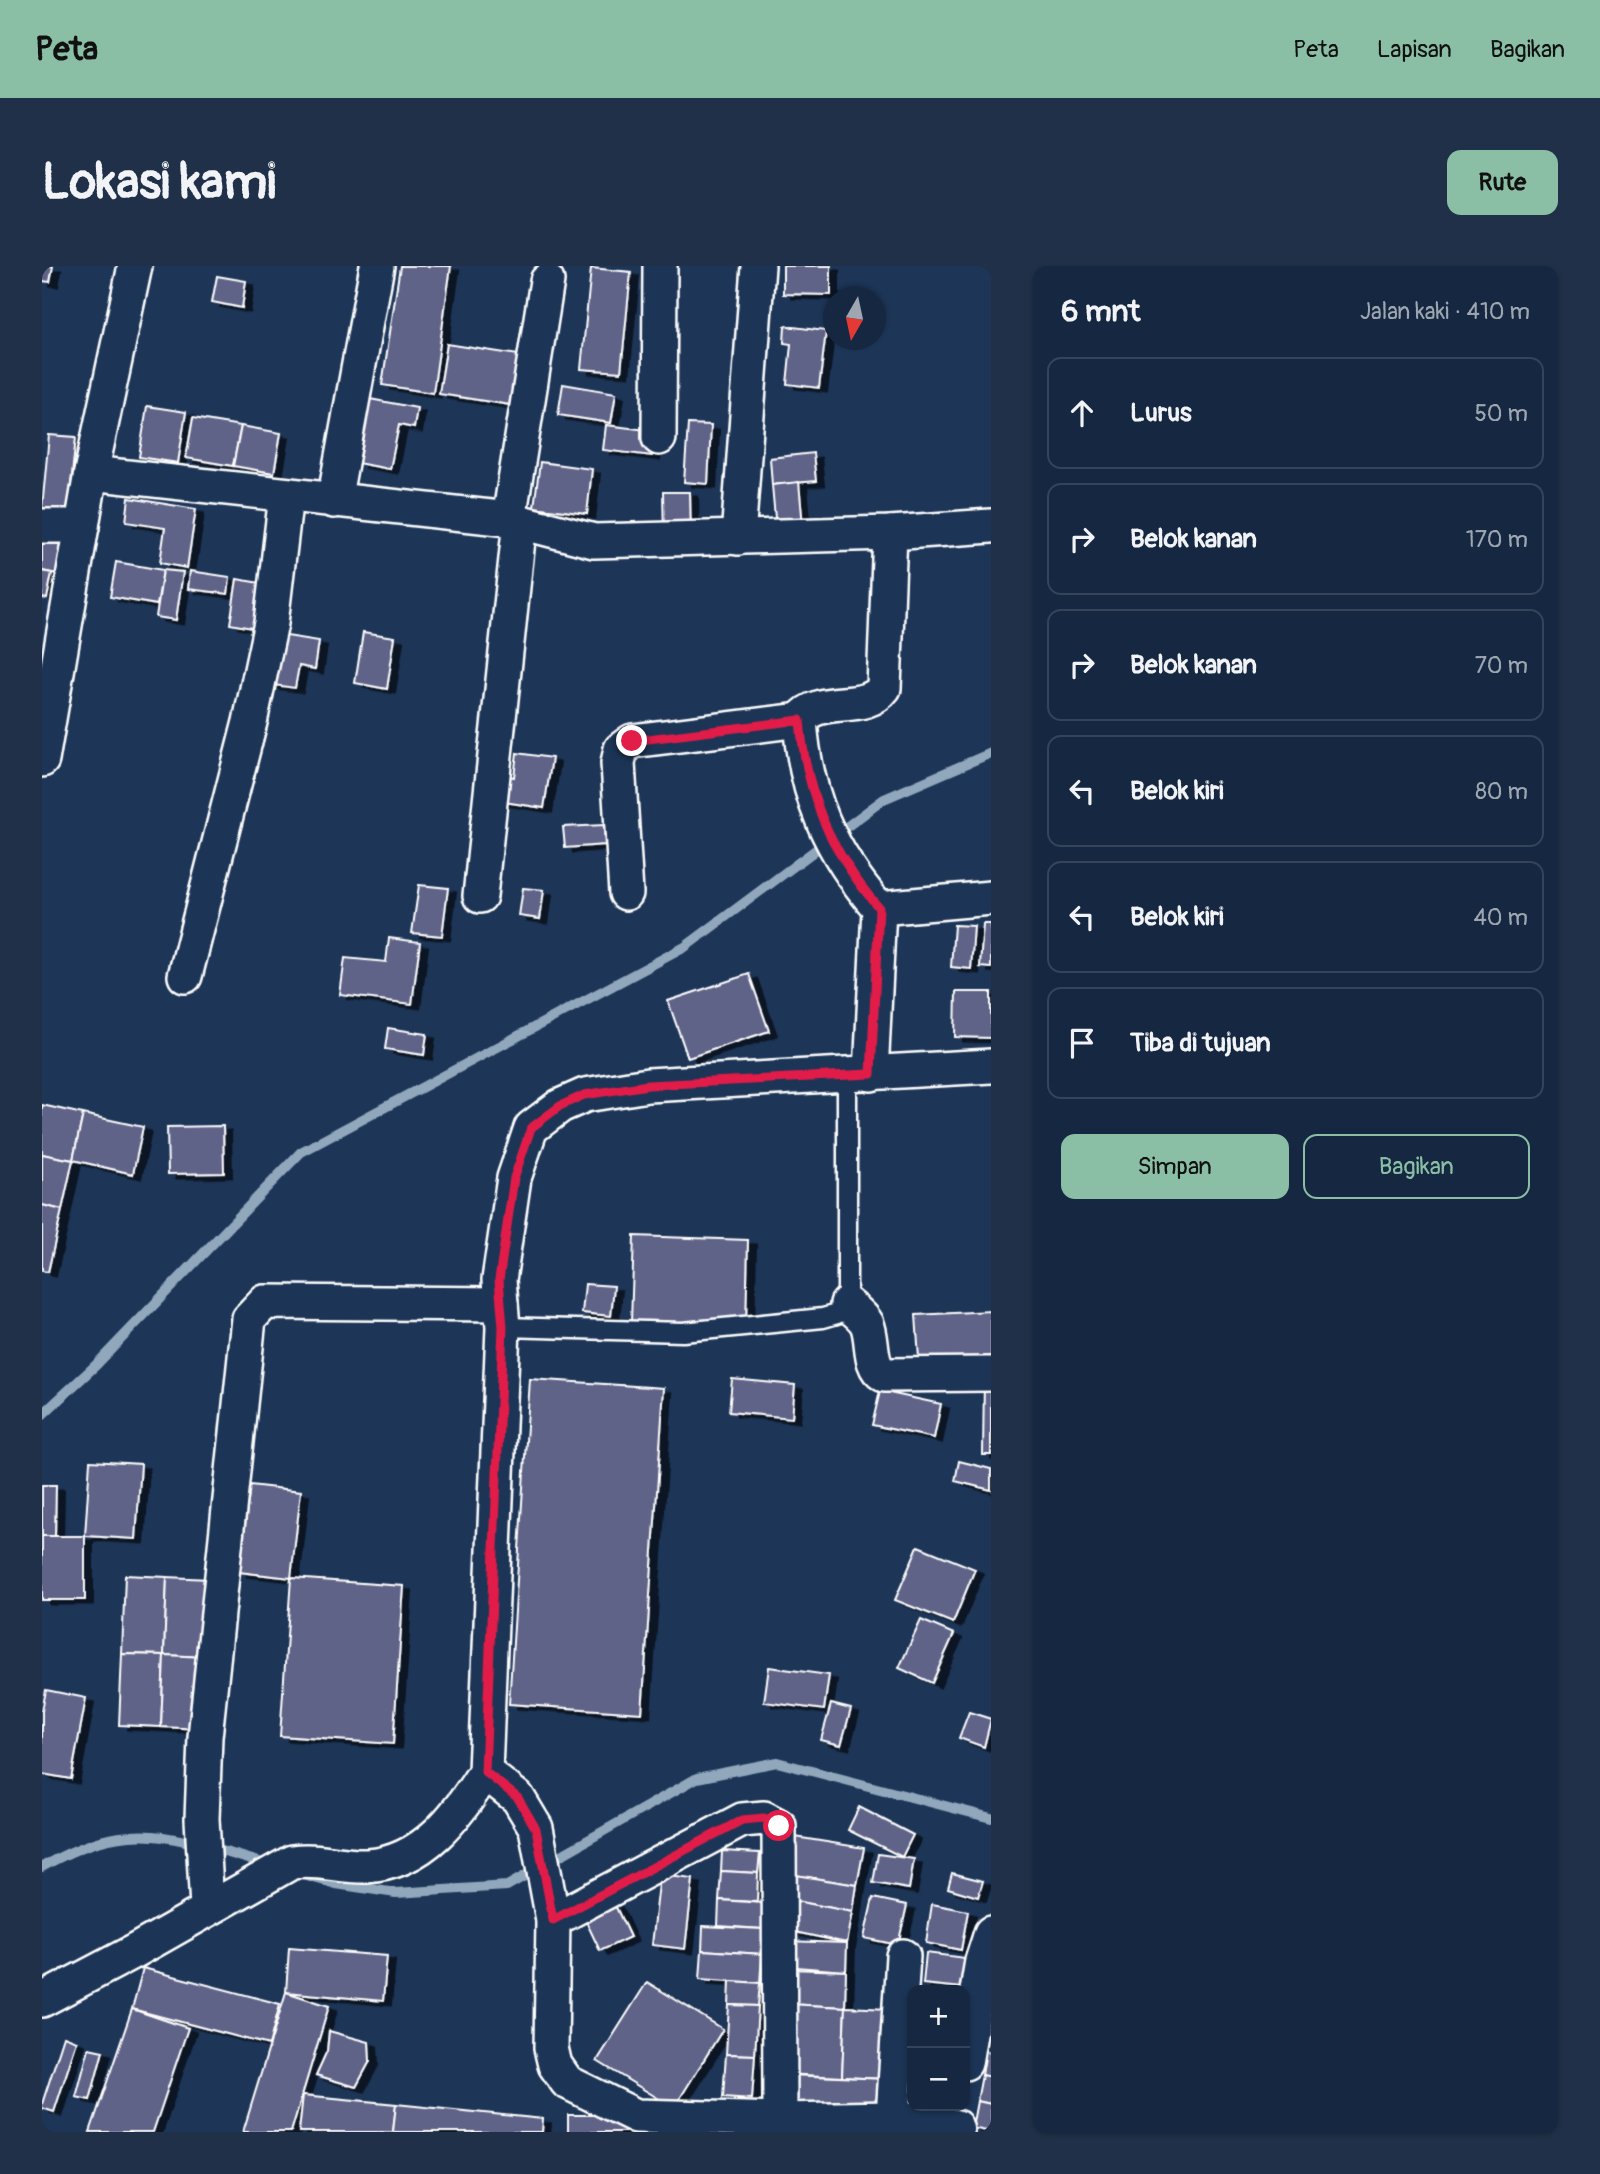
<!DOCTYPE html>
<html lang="id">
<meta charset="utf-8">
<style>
body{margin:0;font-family:Pangolin,sans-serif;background:#1f3048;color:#f1f3f6}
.controls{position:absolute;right:21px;bottom:21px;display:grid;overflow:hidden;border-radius:14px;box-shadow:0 2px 5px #0004}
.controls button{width:63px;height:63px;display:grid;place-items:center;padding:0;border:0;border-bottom:2px solid #35445a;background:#162841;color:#f1f3f6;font:35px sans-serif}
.compass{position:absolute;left:781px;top:21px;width:63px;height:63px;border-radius:50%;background:#162841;box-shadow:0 2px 5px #0004;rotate:189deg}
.stop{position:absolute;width:21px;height:21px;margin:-16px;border:5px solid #e11d48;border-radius:50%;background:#fff}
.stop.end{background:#e11d48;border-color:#fff;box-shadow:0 2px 7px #0008}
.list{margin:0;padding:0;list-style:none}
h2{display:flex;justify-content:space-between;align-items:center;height:91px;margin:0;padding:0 28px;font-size:30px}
h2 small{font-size:23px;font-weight:400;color:#9ea6b1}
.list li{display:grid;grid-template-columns:46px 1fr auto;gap:21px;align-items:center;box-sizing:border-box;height:112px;margin:0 14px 14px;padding:0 14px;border:2px solid #35445a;border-radius:14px}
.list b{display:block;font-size:26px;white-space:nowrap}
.list em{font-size:23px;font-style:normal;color:#9ea6b1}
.actions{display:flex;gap:14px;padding:21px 28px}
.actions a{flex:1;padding:16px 0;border:2px solid #8abfa5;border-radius:14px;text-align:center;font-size:24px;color:#8abfa5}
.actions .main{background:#8abfa5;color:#111}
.icon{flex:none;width:38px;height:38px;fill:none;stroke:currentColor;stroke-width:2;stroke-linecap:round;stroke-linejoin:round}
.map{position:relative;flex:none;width:949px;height:1866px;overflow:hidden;border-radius:14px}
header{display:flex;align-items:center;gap:42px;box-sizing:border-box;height:98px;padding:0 35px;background:#8abfa5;color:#111}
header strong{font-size:33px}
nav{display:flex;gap:38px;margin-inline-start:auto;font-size:24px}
.intro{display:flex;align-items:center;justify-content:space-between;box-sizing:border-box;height:168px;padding:0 42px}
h1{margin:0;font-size:49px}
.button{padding:18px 32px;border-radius:14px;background:#8abfa5;color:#111;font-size:24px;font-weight:700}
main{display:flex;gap:42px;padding:0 42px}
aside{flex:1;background:#162841;border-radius:14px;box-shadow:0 2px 5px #0004}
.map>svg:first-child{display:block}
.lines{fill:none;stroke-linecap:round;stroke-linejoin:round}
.stream{stroke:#91a8bc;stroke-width:10}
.building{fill:#616388;stroke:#fff;stroke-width:2;filter:url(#shadow)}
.lane-casing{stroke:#fff;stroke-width:23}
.street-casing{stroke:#fff;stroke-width:38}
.lane{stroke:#1d3557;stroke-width:18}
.street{stroke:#1d3557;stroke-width:33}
.route{stroke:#e11d48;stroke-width:9}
</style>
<header>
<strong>Peta</strong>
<nav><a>Peta</a><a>Lapisan</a><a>Bagikan</a></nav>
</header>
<div class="intro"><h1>Lokasi kami</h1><a class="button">Rute</a></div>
<main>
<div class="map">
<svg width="949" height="1866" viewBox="0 0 949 1866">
<defs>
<filter id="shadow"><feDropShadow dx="8" dy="4.5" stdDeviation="0" flood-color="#0009"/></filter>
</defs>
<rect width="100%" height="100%" fill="#1d3557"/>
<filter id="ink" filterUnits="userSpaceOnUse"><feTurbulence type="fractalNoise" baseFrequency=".0143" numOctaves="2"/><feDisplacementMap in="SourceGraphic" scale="14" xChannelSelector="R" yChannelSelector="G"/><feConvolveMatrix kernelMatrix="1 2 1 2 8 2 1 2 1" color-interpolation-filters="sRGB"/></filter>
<g filter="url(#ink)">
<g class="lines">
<g class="stream">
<path d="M0 1149 54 1099 259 886 643 681 842 533 949 487"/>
<path d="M0 1601C91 1548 133 1572 227 1599"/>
<path d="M261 1609 294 1618 354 1627 465 1620 655 1512 735 1496 949 1552"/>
</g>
</g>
<g class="building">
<path d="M0 0H11L8 16 0 15Z"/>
<path d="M358 0H409L391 127 340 119Z"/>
<path d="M741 0H789V29L741 28Z"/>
<path d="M549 2 589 6 579 106 539 103Z"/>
<path d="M175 10 204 15 200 42 170 36Z"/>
<path d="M743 60 784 65 777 122 745 118 749 78 742 77Z"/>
<path d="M405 78 483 90 475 140 397 128Z"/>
<path d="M521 118 574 127 569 157 516 149Z"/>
<path d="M328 133 375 142 372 162 357 159 348 203 315 197Z"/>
<path d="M105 140 144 146 136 197 97 191Z"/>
<path d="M151 152 199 160 191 200 144 192Z"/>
<path d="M646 158 669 159 666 218 642 216Z"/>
<path d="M564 159 613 165 610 190 561 184Z"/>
<path d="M199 160 239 167 232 207 191 200Z"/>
<path d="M7 169 34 171 26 246 0 243Z"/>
<path d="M771 187 774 215 730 219 728 192Z"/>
<path d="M498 196 550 203 545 248 492 241Z"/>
<path d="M757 216 761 260 734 263 730 219Z"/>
<path d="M621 226H648L649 271H622Z"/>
<path d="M87 232 154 243 145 302 118 297 123 262 84 256Z"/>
<path d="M0 275 31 280 26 310 0 305Z"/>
<path d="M74 296 121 304 115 339 68 331Z"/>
<path d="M121 304 141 306 134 354 114 351Z"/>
<path d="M0 305 10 307 5 333 0 332Z"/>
<path d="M148 305 188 311 186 328 146 323Z"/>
<path d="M195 313 229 319 221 364 188 358Z"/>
<path d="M321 366 353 371 345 423 313 417Z"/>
<path d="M232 368 277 375 273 403 257 400 253 422 224 418Z"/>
<path d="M475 487 510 492 502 542 455 535 458 508 472 511Z"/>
<path d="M562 559 563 579 523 582 521 561Z"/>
<path d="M377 619 406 622 400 670 370 667Z"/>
<path d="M481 622 502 624 498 653 477 650Z"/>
<path d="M941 658H949V702L938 701Z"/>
<path d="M912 659 932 660 929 703 909 701Z"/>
<path d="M347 672 378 676 370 738 298 729 303 692 344 696Z"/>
<path d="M707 708 727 765 646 792 626 735Z"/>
<path d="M914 726H949V772L913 771Z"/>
<path d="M346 762 385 768 382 789 343 783Z"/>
<path d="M0 839 41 848 31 894 0 888Z"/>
<path d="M41 848 101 861 91 908 31 894Z"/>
<path d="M181 860 182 907 126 908 125 861Z"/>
<path d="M0 888 31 894 20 944 0 939Z"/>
<path d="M0 939 20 944 6 1006 0 1005Z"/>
<path d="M592 970 706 974 704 1059 589 1056Z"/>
<path d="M543 1018 572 1020 569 1050 540 1047Z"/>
<path d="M949 1045V1103L878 1108 874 1049Z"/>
<path d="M942 1112H949V1189H941Z"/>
<path d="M488 1113 622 1122 600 1447 467 1438Z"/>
<path d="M690 1113 753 1119 750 1152 687 1146Z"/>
<path d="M838 1125 899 1138 892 1172 830 1159Z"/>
<path d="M48 1195 99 1198 94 1273 43 1270Z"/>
<path d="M917 1195 949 1203V1224L913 1215Z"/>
<path d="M0 1219H14L13 1270H0Z"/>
<path d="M208 1219 259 1225 249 1312 197 1306Z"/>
<rect x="0" y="1270" width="43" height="64"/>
<path d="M876 1280 933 1303 911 1357 853 1334Z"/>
<path d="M83 1309 125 1311 122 1389 80 1388Z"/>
<path d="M125 1311 167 1313 163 1391 122 1389Z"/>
<path d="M249 1312 362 1320 351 1478 238 1470Z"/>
<path d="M879 1354 912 1368 890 1417 857 1402Z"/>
<path d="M80 1388 122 1389 119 1461 77 1459Z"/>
<path d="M122 1389 163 1391 160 1463 119 1461Z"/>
<path d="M727 1401 787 1409 782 1444 722 1436Z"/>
<path d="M4 1424 44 1432 29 1513 0 1508V1445Z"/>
<path d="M789 1438 809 1443 799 1479 779 1474Z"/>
<path d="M927 1446 949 1453 942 1481 917 1472Z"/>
<path d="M817 1541 871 1569 860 1591 806 1564Z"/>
<path d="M747 1570 822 1582 815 1619 741 1607Z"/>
<path d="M680 1585 718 1587 716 1607 679 1605Z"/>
<path d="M836 1588 872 1593 867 1623 831 1617Z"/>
<path d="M679 1605 716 1607 715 1636 677 1634Z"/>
<path d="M741 1607 815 1619 811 1646 743 1633Z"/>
<path d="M910 1607 941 1615 936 1631 906 1622Z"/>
<path d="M618 1609 651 1613 643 1683 610 1679Z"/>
<path d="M831 1632 865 1639 856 1679 822 1672Z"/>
<path d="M743 1633 811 1646 805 1677 743 1664Z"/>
<path d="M677 1634 722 1637 721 1663 676 1660Z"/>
<path d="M572 1637 588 1671 558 1685 542 1651Z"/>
<path d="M890 1638 926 1645 919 1684 884 1677Z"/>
<path d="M661 1660 721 1663 720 1688 660 1684Z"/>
<path d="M742 1675 805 1677 804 1705 741 1700Z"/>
<path d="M247 1682 345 1690 341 1735 244 1726Z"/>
<path d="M660 1684 720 1688 718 1717 658 1713Z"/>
<path d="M884 1687 923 1692 920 1722 881 1718Z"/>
<path d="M101 1702 238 1738 227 1779 90 1743Z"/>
<path d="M747 1703 804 1705 803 1741 745 1738Z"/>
<path d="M688 1715 718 1717 716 1740 687 1739Z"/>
<path d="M605 1716 681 1763 632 1842 555 1795Z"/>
<path d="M244 1726 287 1740 249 1866H201Z"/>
<path d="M745 1738 803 1741 800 1811 742 1808Z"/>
<path d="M687 1739 716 1740 713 1789 684 1788Z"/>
<path d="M803 1741 847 1743 844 1813 800 1811Z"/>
<path d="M90 1743 146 1762 111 1866H48Z"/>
<path d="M287 1765 327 1776 328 1795 314 1821 274 1809 285 1785Z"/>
<path d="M22 1770 35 1775 12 1846 0 1842V1838Z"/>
<path d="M47 1782 61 1785 48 1834 34 1831Z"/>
<path d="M944 1785 949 1786V1811L940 1809Z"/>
<path d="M684 1788 713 1789 710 1833 681 1831Z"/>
<path d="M746 1809 844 1813 843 1843 745 1839Z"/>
<path d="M940 1809 949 1811V1838L935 1835Z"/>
<path d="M261 1829 354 1838 351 1866H257Z"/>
<path d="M935 1835 949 1838V1866L930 1862Z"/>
<path d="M354 1838 501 1853 500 1866H351Z"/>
<rect x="526" y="1849" width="57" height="17"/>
</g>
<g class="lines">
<defs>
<path id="lane" d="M461 1061 641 1066 781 1052 795 1048 805 1038V808"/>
<g id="street">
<path d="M617 172 618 0"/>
<path d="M49 207 467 253 552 275 848 267 949 260"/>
<path d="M292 235 335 0"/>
<path d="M467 253 505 15"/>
<path d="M0 260H40"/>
<path d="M696 272 716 0"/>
<path d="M0 494 49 207 93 0"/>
<path d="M584 627 576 497 579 483 590 475 758 454"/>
<path d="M438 630 478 255"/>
<path d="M837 642 949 632"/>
<path d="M143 710 208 456 229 357 244 229"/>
<path d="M829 808 837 642C788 586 763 529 758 454 779 427 822 449 842 422L848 267"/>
<path d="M805 1038C812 1044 821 1050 825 1058 832 1074 826 1100 842 1109L949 1108"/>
<path d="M443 1506 476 1532 494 1562 511 1654 509 1782 513 1799 525 1816 594 1850 738 1854 851 1852 891 1855 914 1861 915 1866"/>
<path d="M165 1642 160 1553 163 1471 207 1053 223 1036 459 1038"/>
<path d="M511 1654 700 1554 722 1552 737 1560 738 1854"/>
<path d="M0 1734 93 1685 250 1596C275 1592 300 1601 325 1600 381 1597 416 1549 443 1506L461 1061 457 1014 472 912 489 862 518 840 543 829 606 819 949 800"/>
<path d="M923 1797 940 1695 949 1667"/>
<path d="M851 1852 861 1690"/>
</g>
</defs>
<use href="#lane" class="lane-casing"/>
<use href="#street" class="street-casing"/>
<use href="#lane" class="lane"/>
<use href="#street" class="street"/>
</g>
</g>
<g class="lines" filter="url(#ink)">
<path class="route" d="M590 475 758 454C764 529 788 585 837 642L829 808 606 819 542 829 518 840 489 862 472 912 457 1014 461 1061 443 1506 476 1532 494 1563 511 1654 700 1554 722 1552 737 1560"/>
</g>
</svg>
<div class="controls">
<button>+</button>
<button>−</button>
</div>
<svg class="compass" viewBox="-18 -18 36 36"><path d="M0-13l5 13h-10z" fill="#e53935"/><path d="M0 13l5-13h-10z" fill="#9ea6b1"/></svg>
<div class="stop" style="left:737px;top:1560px"></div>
<div class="stop end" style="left:590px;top:475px"></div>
</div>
<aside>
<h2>6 mnt<small>Jalan kaki · 410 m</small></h2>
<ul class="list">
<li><svg class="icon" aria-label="ahead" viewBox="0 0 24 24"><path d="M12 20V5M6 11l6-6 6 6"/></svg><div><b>Lurus</b></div><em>50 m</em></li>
<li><svg class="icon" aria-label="right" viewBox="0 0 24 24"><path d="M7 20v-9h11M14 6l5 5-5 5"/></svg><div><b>Belok kanan</b></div><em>170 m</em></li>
<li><svg class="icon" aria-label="right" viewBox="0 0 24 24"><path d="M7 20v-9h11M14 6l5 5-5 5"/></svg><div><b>Belok kanan</b></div><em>70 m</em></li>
<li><svg class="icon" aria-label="left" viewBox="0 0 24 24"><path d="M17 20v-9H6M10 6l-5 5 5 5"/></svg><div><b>Belok kiri</b></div><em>80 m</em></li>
<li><svg class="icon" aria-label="left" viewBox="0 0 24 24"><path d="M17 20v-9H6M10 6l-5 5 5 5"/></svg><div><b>Belok kiri</b></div><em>40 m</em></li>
<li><svg class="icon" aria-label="arrive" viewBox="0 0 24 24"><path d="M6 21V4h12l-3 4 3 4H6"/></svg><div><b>Tiba di tujuan</b></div></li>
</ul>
<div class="actions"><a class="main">Simpan</a><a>Bagikan</a></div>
</aside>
</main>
